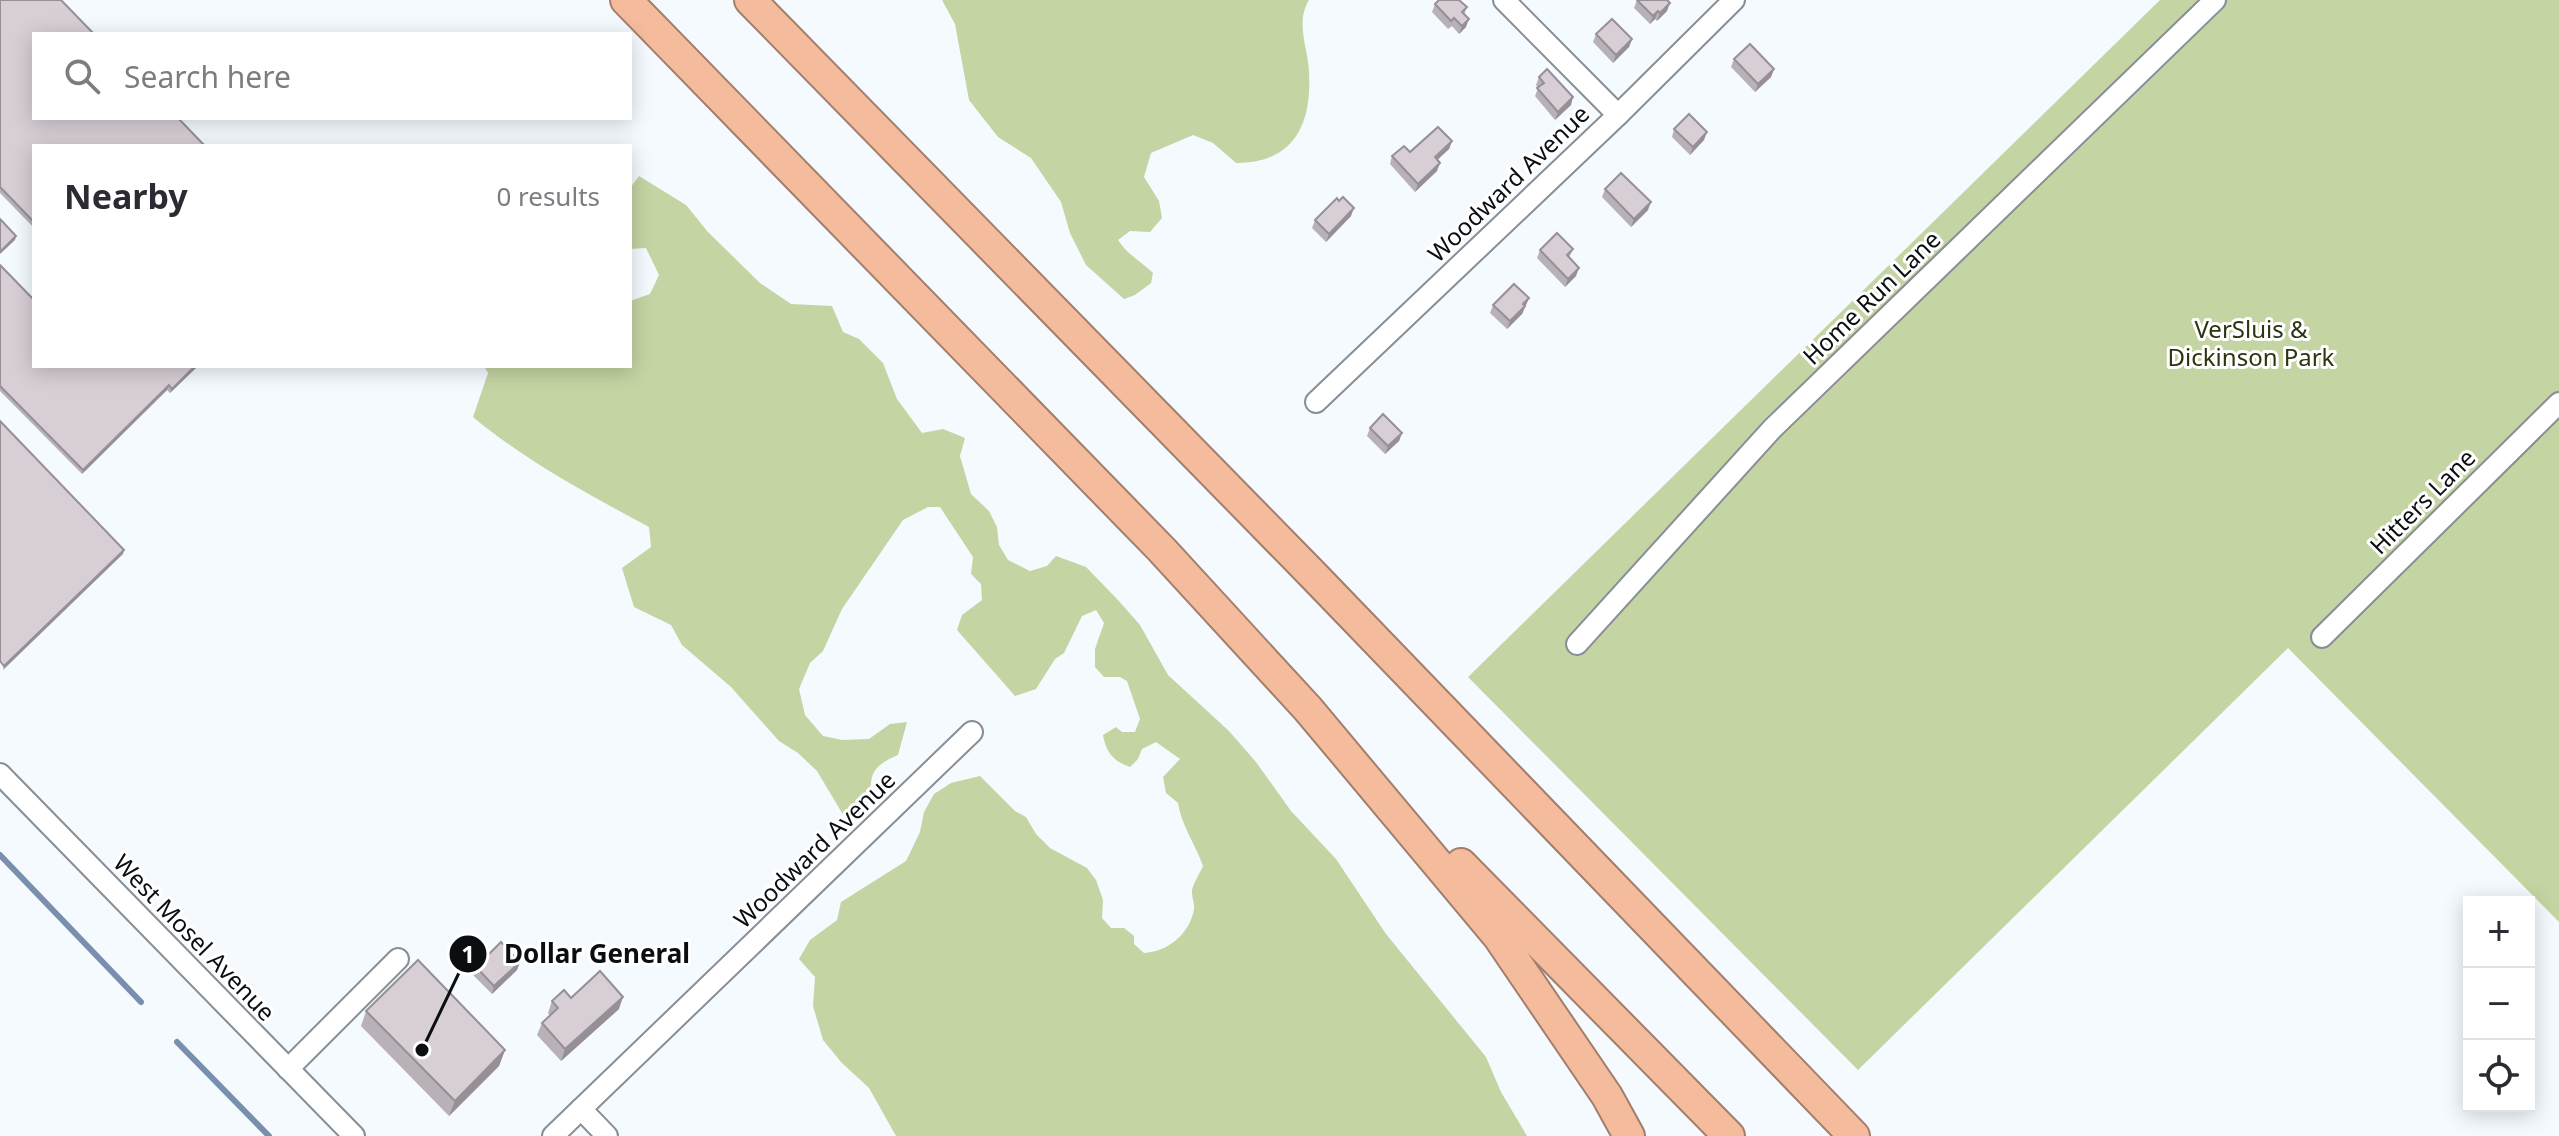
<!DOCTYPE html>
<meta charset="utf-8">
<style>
body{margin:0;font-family:"Noto Sans",sans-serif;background:#f2f2f3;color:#2b2b33}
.controls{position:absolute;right:24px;bottom:24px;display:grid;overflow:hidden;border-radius:0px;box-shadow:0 4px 20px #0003}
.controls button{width:72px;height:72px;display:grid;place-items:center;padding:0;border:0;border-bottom:2px solid #e1e1e2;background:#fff;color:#2b2b33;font:40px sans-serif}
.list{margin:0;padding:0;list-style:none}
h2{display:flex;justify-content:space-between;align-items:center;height:104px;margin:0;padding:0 32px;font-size:34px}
h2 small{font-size:26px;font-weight:400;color:#7c7c81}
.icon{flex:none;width:44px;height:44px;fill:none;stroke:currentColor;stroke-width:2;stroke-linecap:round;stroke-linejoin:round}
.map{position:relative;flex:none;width:2559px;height:1136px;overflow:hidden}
.search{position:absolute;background:#fff;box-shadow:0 4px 20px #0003;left:32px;top:32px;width:600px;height:88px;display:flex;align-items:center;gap:20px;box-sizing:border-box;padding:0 28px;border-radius:0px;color:#7c7c81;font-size:30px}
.panel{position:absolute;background:#fff;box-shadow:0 4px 20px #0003;left:32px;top:144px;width:600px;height:224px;border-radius:0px}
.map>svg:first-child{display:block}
.green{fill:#c4d4a3}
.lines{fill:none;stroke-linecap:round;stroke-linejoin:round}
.stream{stroke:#788fae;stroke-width:6}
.minor-casing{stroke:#878e96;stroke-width:24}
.highway-casing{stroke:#a27e6c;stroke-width:34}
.minor{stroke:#fff;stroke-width:20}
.highway{stroke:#f4bb9d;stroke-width:30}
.wall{fill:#b9b1b8}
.shaded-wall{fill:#969096}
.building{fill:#d7ced6;stroke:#969096;stroke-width:2}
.labels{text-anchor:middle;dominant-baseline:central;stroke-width:6;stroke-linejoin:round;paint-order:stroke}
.street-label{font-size:24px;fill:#0b0e10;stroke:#fff}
.park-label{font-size:24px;fill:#2c350f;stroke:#fff}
.leader{fill:none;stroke:#0b0e10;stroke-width:3}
.callout-dot{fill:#0b0e10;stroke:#fff;stroke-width:3}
.mark-label{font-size:24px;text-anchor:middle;font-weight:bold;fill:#fff}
.callout-label{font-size:26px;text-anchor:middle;font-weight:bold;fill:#0b0e10;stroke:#fff;stroke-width:6;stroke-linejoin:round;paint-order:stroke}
</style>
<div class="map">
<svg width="2559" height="1136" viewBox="0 0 2559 1136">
<rect width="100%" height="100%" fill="#f5faff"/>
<g class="green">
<path d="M942 0H1309C1295 23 1308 47 1309 72 1312 126 1293 163 1236 163L1213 143 1193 135 1151 153 1144 177 1159 201 1162 218 1150 232 1130 231 1118 240C1127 254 1140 261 1153 273L1151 283 1135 295 1124 299 1086 265 1070 233 1061 202 1031 158 998 137 969 100 955 24Z"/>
<path d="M2160 0H2559V922L2288 648 1858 1070 1468 677Z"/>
<path d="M639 176 686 205 708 232 760 283 791 304 832 306 843 332 859 339 883 363 897 399 922 433 943 429 965 438 960 456 971 494 989 511 997 527 999 545 1008 560 1030 571 1047 566 1056 556 1086 567 1118 600 1140 625 1168 675 1229 731 1256 762 1291 811 1336 859 1386 934 1486 1057 1501 1092 1527 1136H896L869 1088 841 1062 823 1040 813 1006 815 977 799 959 810 940 837 920 841 902 906 861 920 832 924 812 934 794 951 783 980 776 1015 811 1026 817 1036 834 1050 848 1087 868 1096 880 1103 900 1102 918 1111 928H1124L1134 936V944L1144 953C1167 952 1190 934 1194 909 1195 903 1191 896 1192 890 1194 882 1200 873 1203 866 1196 845 1181 825 1178 803L1166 793 1163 777 1180 759 1156 742 1142 749 1138 759 1130 767C1113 761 1106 752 1103 735L1116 727 1122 732H1135L1140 719 1127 681 1120 677H1104L1095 667V649L1104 623 1096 610 1082 616 1064 653 1055 659 1036 689 1015 696 957 630 962 615 982 600 981 584 971 574 973 557 940 507H928L903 520 842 609 823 651 810 663 799 689 805 715 823 736 842 740 869 739 890 724 907 722 898 755C856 772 880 788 863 816L845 818 817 771 798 753 779 741 731 687 682 645 671 625 634 607 622 568 651 547 649 527C588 494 527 462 473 417L488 373 484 366H630V301L650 294 659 275 646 248 630 249V188Z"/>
</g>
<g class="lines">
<g class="stream">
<path d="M0 855 141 1002"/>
<path d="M177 1042 269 1136"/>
</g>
<defs>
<g id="minor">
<path d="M1504 0 1618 115"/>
<path d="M1316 402 1618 115 1734 0"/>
<path d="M2322 637 2559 403"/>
<path d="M1577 644 1772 429 2215 0"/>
<path d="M0 774 354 1136"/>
<path d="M288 1069 398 959"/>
<path d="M581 1109 607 1136"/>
<path d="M553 1136 972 732"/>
</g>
<g id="highway">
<path d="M626 0 1162 550 1308 709 1498 936 1607 1096 1629 1136"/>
<path d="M750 0 1315 577 1854 1136"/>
<path d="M1461 864 1729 1136"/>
</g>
</defs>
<use href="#minor" class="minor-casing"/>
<use href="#highway" class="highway-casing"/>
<use href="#minor" class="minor"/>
<use href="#highway" class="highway"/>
</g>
<g class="wall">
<path d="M0 0 34 146V228L0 193Z"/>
<path d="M1637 0H1669L1667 11 1657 21 1655 19 1650 24 1634 8Z"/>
<path d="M1435 4 1467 7 1464 15 1466 27 1459 34 1452 26 1448 29 1432 12Z"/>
<path d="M1596 34 1632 39 1629 47 1613 63 1593 42Z"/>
<path d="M1734 59 1774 69 1771 77 1755 92 1731 67Z"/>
<path d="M1539 77 1571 105 1555 120 1535 96 1538 88 1536 85Z"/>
<path d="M1674 129 1704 140 1690 155 1672 137Z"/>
<path d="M1452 141 1449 149 1437 160V171L1415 192 1390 164 1392 156Z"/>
<path d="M1605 189 1648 210 1631 227 1602 197Z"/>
<path d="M1339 201 1351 216 1326 242 1312 228 1315 220Z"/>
<path d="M1573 249 1569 258 1576 276 1565 287 1537 258 1540 250Z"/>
<path d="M0 265 34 366H198L170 393 167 390 82 474 0 391Z"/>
<path d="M1529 298 1522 314 1507 329 1490 313 1493 305Z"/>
<path d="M1370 428 1402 433 1399 441 1385 454 1367 436Z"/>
<path d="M520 962 517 970 492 994 473 975 476 967Z"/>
<path d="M571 998 619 1009 561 1061 537 1035 542 1023 550 1016 548 1013 552 1001Z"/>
<path d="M366 1011 505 1050 499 1066 449 1116 361 1026Z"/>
</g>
<g class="shaded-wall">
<path d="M1670 3 1667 11 1657 21 1660 13Z"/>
<path d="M1658 11 1655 19 1650 24 1653 16Z"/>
<path d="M1469 19 1466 27 1459 34 1462 26Z"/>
<path d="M1632 39 1629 47 1613 63 1616 55Z"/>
<path d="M1774 69 1771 77 1755 92 1758 84Z"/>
<path d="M1573 97 1571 105 1555 120 1558 112Z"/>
<path d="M1707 132 1704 140 1690 155 1693 147Z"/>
<path d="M1452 141 1449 149 1432 165 1435 157Z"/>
<path d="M1440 163 1437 171 1415 192 1418 184Z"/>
<path d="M1651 202 1648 210 1631 227 1634 219Z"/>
<path d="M1354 208 1351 216 1326 242 1329 234Z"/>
<path d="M16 236 15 240 0 254V252Z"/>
<path d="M1579 268 1576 276 1565 287 1568 279Z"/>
<path d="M1529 298 1522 314 1507 329 1510 321Z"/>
<path d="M195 366H198L170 393 172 389Z"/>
<path d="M169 385 167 390 82 474 83 470Z"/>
<path d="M1402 433 1399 441 1385 454 1388 446Z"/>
<path d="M124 550 123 554 3 670 4 666Z"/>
<path d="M520 962 517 970 492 994 494 986Z"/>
<path d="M623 997 619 1009 561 1061 565 1049Z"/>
<path d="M505 1050 499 1066 449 1116 455 1101Z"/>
</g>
<g class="building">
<path d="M0 0H61L94 34H34V118H178L205 146H34V222L0 187Z"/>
<path d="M1439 0H1459L1467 7 1462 12 1469 19 1462 26 1454 18 1451 21 1435 4Z"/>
<path d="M1637 0H1667L1670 3 1660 13 1658 11 1653 16Z"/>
<path d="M1612 19 1632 39 1616 55 1596 34Z"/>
<path d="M1750 44 1774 69 1758 84 1734 59Z"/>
<path d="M1547 69 1573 97 1558 112 1537 88 1544 83 1539 77Z"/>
<path d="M1689 114 1707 132 1693 147 1674 129Z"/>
<path d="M1438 127 1452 141 1435 157 1440 163 1418 184 1392 156 1404 146 1410 152Z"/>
<path d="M1621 173 1651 202 1634 219 1605 189Z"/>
<path d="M1343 197 1354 208 1329 234 1315 220 1337 198 1339 201Z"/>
<path d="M0 219 16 236 0 252Z"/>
<path d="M1557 233 1573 249 1567 255 1579 268 1568 279 1540 250Z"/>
<path d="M0 265 34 300V366H195L172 389 169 385 83 470 0 386Z"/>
<path d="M1514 284 1529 298 1523 304 1525 306 1510 321 1493 305Z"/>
<path d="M1383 414 1402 433 1388 446 1370 428Z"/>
<path d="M0 421 124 550 4 666 0 661Z"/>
<path d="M501 942 520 962 494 986 476 967Z"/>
<path d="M418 960 505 1050 455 1101 366 1011Z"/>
<path d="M600 971 623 997 565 1049 542 1023 558 1008 552 1001 564 990 571 998Z"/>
</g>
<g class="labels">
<g class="street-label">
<text transform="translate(1508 183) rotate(-44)">Woodward Avenue</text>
<text transform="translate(1871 297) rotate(-44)">Home Run Lane</text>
<text transform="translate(2422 501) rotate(-45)">Hitters Lane</text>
<text transform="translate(814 849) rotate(-44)">Woodward Avenue</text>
<text transform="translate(195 937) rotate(46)">West Mosel Avenue</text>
</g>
<g class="park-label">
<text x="2251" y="328">VerSluis &amp;<tspan x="2251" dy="28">Dickinson Park</tspan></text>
</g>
</g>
<path class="leader" d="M422 1050L468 954"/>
<g class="callout-dot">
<circle cx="422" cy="1050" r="8"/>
<circle cx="468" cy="954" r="20"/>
</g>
<g class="mark-label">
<text x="468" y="963">1</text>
</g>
<g class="callout-label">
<text x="597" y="963">Dollar General</text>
</g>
</svg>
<div class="controls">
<button>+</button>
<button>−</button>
<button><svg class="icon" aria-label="locate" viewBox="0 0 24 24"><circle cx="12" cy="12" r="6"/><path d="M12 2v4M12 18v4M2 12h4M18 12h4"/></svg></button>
</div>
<div class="search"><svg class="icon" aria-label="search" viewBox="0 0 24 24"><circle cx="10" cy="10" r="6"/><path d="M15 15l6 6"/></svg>Search here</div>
<section class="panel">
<h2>Nearby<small>0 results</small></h2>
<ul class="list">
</ul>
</section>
</div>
